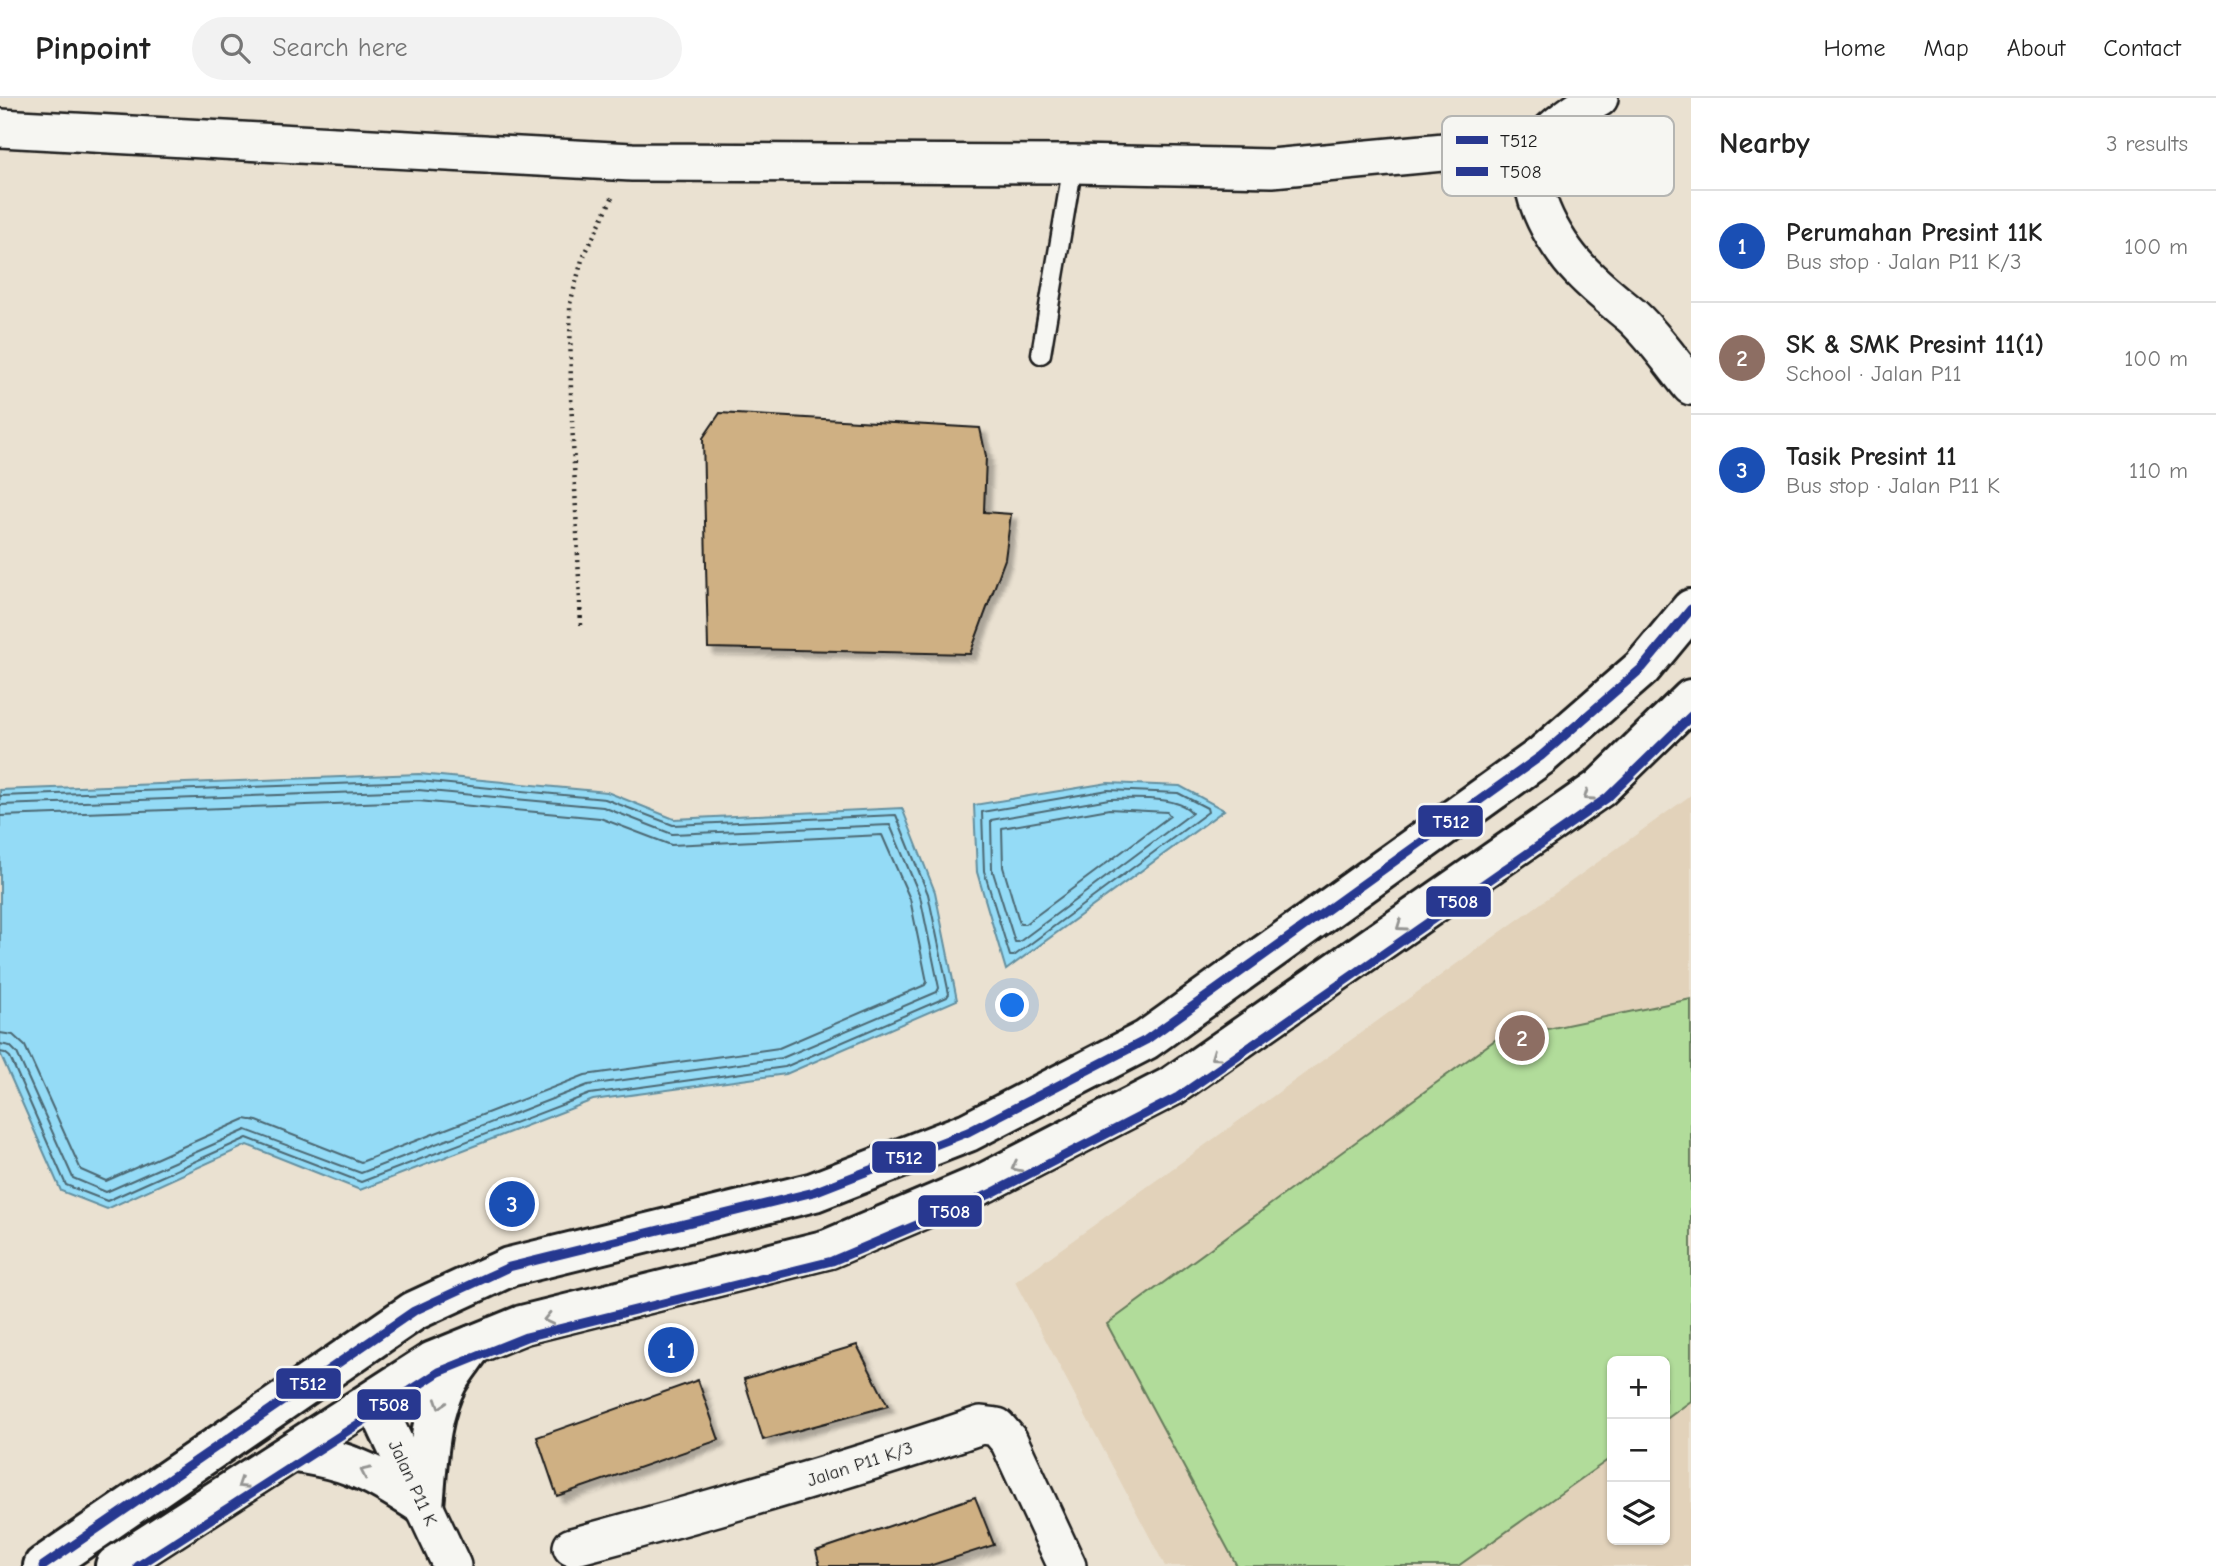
<!DOCTYPE html>
<meta charset="utf-8">
<style>
body{margin:0;font-family:"Comic Neue",sans-serif;background:#f2f2f2;color:#222}
.controls{position:absolute;right:21px;bottom:21px;display:grid;overflow:hidden;border-radius:10px;box-shadow:0 2px 5px #0004}
.controls button{width:63px;height:63px;display:grid;place-items:center;padding:0;border:0;border-bottom:2px solid #e0e0e0;background:#fff;color:#222;font:35px sans-serif}
.you{position:absolute;left:1013px;top:908px;width:24px;height:24px;margin:-18px;border:5px solid #fff;border-radius:50%;background:#1a73e8;box-shadow:0 0 0 10px #1a73e833}
.badge{display:grid;place-items:center;width:46px;height:46px;border-radius:50%;background:#1f6fb2;color:#fff;font-size:23px;font-weight:700}
.pin{position:absolute;translate:-50% -50%;border:4px solid #fff;box-shadow:0 2px 7px #0006}
.list{margin:0;padding:0;list-style:none}
h2{display:flex;justify-content:space-between;align-items:center;height:91px;margin:0;padding:0 28px;font-size:30px}
h2 small{font-size:23px;font-weight:400;color:#767676}
.list li{display:grid;grid-template-columns:46px 1fr auto;gap:21px;align-items:center;box-sizing:border-box;height:112px;padding:0 28px;border-top:2px solid #e0e0e0}
.list b{display:block;font-size:26px;white-space:nowrap}
.list p{margin:0;font-size:23px;white-space:nowrap;color:#767676}
.list em{font-size:23px;font-style:normal;color:#767676}
.icon{flex:none;width:38px;height:38px;fill:none;stroke:currentColor;stroke-width:2;stroke-linecap:round;stroke-linejoin:round}
.map{position:relative;flex:none;width:1691px;height:1468px;overflow:hidden}
header{display:flex;align-items:center;gap:42px;box-sizing:border-box;height:98px;padding:0 35px;background:#fff;border-bottom:2px solid #e0e0e0}
header strong{font-size:33px}
nav{display:flex;gap:38px;margin-inline-start:auto;font-size:24px}
.search{width:490px;height:63px;background:#f2f2f2;display:flex;align-items:center;gap:18px;box-sizing:border-box;padding:0 24px;border-radius:38px;color:#767676;font-size:26px}
main{display:flex}
aside{flex:1;background:#fff}
.map>svg:first-child{display:block}
.built{fill:#e2d2ba;fill-rule:evenodd}
.green{fill:#b1dc9a;stroke:#667c5b;stroke-width:2}
.water{fill:#94dbf6;stroke:#648f9f;stroke-width:2}
.lines{fill:none;stroke-linecap:round;stroke-linejoin:round}
.shore{stroke:#4c6873;stroke-width:2}
.building{fill:#cfb083;stroke:#1c1c1c;stroke-width:2;filter:url(#shadow)}
.service-casing{stroke:#1c1c1c;stroke-width:23}
.minor-casing{stroke:#1c1c1c;stroke-width:42}
.secondary-casing{stroke:#1c1c1c;stroke-width:44}
.path{stroke:#1c1c1c;stroke-width:4.5;stroke-dasharray:2 5;stroke-linecap:butt}
.service{stroke:#f6f6f2;stroke-width:18}
.minor{stroke:#f6f6f2;stroke-width:37}
.secondary{stroke:#f6f6f2;stroke-width:38}
.bus-1-casing{stroke:#f6f6f2;stroke-width:14}
.bus-2-casing{stroke:#f6f6f2;stroke-width:14}
.bus-1{stroke:#283890;stroke-width:9}
.bus-2{stroke:#283890;stroke-width:9}
.oneway{stroke:#949492}
.labels{text-anchor:middle;dominant-baseline:central;stroke-width:5;stroke-linejoin:round;paint-order:stroke}
.street-label{font-size:19px;fill:#1c1c1c;stroke:#f6f6f2}
.key{fill:#f6f6f2;stroke:#b5b5b2;stroke-width:2}
.key-label{font-size:19px;fill:#1c1c1c}
.line-badge{stroke:#f6f6f2;stroke-width:2.5}
.badge-label{font-size:19px;text-anchor:middle;font-weight:bold;fill:#fff}
</style>
<header>
<strong>Pinpoint</strong>
<div class="search"><svg class="icon" aria-label="search" viewBox="0 0 24 24"><circle cx="10" cy="10" r="6"/><path d="M15 15l6 6"/></svg>Search here</div>
<nav><a>Home</a><a>Map</a><a>About</a><a>Contact</a></nav>
</header>
<main>
<div class="map">
<svg width="1691" height="1468" viewBox="0 0 1691 1468">
<defs>
<filter id="shadow"><feDropShadow dx="6" dy="6" stdDeviation="2" flood-color="#0004"/></filter>
</defs>
<rect width="100%" height="100%" fill="#eae1d1"/>
<filter id="ink" filterUnits="userSpaceOnUse"><feTurbulence type="fractalNoise" baseFrequency=".0143" numOctaves="2"/><feDisplacementMap in="SourceGraphic" scale="14" xChannelSelector="R" yChannelSelector="G"/><feConvolveMatrix kernelMatrix="1 2 1 2 8 2 1 2 1" color-interpolation-filters="sRGB"/></filter>
<g filter="url(#ink)">
<path class="built" d="M1691 697V1468H1165L1015 1184ZM1612 1263H1665V1442H1612Z"/>
<path class="green" d="M1691 901V1303L1665 1322V1263H1612V1359L1458 1468H1237L1107 1226 1495 942Z"/>
<g class="water">
<path d="M419 676 607 694 674 721 902 710 935 794 957 902 786 976 593 1002 360 1092 247 1047 107 1111 61 1093 0 955V692Z"/>
<path d="M1108 685 1180 688 1224 712 1006 872 977 774 974 707Z"/>
</g>
<g class="lines">
<g class="shore">
<path d="M1108 692 1178 695 1207 710 1208 714 1014 858H1010L984 773 982 714Z"/>
<path d="M0 698 419 683 605 701 673 727 896 717 928 796 949 896 947 899 785 969 590 996 361 1084 247 1040 107 1103 66 1087 10 959 5 955 0 954"/>
<path d="M1109 701C1131 701 1179 697 1192 715L1019 844H1015L992 771 991 722Z"/>
<path d="M0 707 418 692 603 709 672 736 890 727 920 798 939 890 937 894 782 960 588 987 361 1075 246 1032 106 1094 73 1080 17 955 10 948 0 946"/>
<path d="M1109 711 1167 714 1170 718 1025 826H1020L1003 769 1002 730Z"/>
<path d="M0 718 418 703 600 720 671 747 882 737 910 801 927 884 925 887 779 950 585 977 361 1064 257 1023 245 1021 106 1083 81 1072 25 948 13 937 0 935"/>
</g>
</g>
<g class="building">
<path d="M720 315 980 330 986 358 984 414 1011 416 1005 461 970 556 708 550 703 340Z"/>
<path d="M857 1247 888 1308 763 1342 744 1281Z"/>
<path d="M698 1282 719 1342 557 1398 537 1339Z"/>
<path d="M975 1399 994 1447 929 1468H820L816 1453Z"/>
</g>
<g class="lines">
<defs>
<path id="service" d="M1041 256 1073 66"/>
<g id="minor">
<path d="M1599 0C1583 7 1549 31 1540 46 1517 83 1554 145 1580 172 1596 189 1614 203 1632 218 1654 238 1672 265 1691 288"/>
<path d="M0 30 632 64 1073 66 1272 70 1540 45"/>
<path d="M374 1302 452 1468"/>
<path d="M572 1449C710 1412 846 1373 981 1327L997 1329 1009 1343 1067 1468"/>
</g>
<g id="secondary">
<path d="M292 1354C312 1358 332 1360 351 1368 377 1377 400 1393 424 1408 428 1368 428 1319 448 1283 455 1271 465 1259 473 1247"/>
<path d="M43 1468 414 1213 509 1169 814 1094 968 1034 1146 942 1541 658 1642 570 1691 511"/>
<path d="M115 1468 433 1263 522 1227 828 1151 984 1085 1172 988 1600 690 1691 601"/>
</g>
</defs>
<use href="#service" class="service-casing"/>
<use href="#minor" class="minor-casing"/>
<use href="#secondary" class="secondary-casing"/>
<path class="path" d="M581 527 571 299 570 206 582 162 614 96"/>
<use href="#service" class="service"/>
<use href="#minor" class="minor"/>
<use href="#secondary" class="secondary"/>
<defs>
<path id="bus-1" d="M43 1468 414 1213 509 1169 814 1094 968 1034 1146 942 1541 658 1642 570 1691 511"/>
<path id="bus-2" d="M138 1468 439 1274 526 1239 832 1163 990 1096 1178 999 1607 700 1691 618"/>
</defs>
<use href="#bus-1" class="bus-1-casing"/>
<use href="#bus-2" class="bus-2-casing"/>
<use href="#bus-1" class="bus-1"/>
<use href="#bus-2" class="bus-2"/>
</g>
<defs><path id="oneway-chevron" d="M-2-3.5L2.5 0L-2 3.5" fill="none" stroke-width="1.6" stroke-linecap="round" stroke-linejoin="round" transform="scale(1.75)"/></defs>
<g class="oneway">
<use href="#oneway-chevron" transform="translate(1588 698) rotate(145)"/>
<use href="#oneway-chevron" transform="translate(1401 828) rotate(145)"/>
<use href="#oneway-chevron" transform="translate(1215 958) rotate(145)"/>
<use href="#oneway-chevron" transform="translate(1016 1069) rotate(153)"/>
<use href="#oneway-chevron" transform="translate(548 1221) rotate(167)"/>
<use href="#oneway-chevron" transform="translate(440 1306) rotate(108)"/>
<use href="#oneway-chevron" transform="translate(365 1374) rotate(-155)"/>
<use href="#oneway-chevron" transform="translate(242 1386) rotate(147)"/>
</g>
</g>
<g class="labels">
<g class="street-label">
<text transform="translate(860 1366) rotate(-18)">Jalan P11 K/3</text>
<text transform="translate(413 1385) rotate(65)">Jalan P11 K</text>
</g>
</g>
<rect x="1442" y="18" width="232" height="80" rx="10" class="key"/>
<rect x="1456" y="38" width="32" height="8" fill="#283890"/>
<rect x="1456" y="69" width="32" height="9" fill="#283890"/>
<g class="key-label">
<text x="1500" y="49">T512</text>
<text x="1500" y="80">T508</text>
</g>
<g class="line-badge">
<rect x="1417" y="706" width="67" height="34" rx="7" fill="#283890"/>
<rect x="1425" y="787" width="67" height="33" rx="7" fill="#283890"/>
<rect x="871" y="1042" width="66" height="34" rx="7" fill="#283890"/>
<rect x="917" y="1096" width="66" height="34" rx="7" fill="#283890"/>
<rect x="275" y="1269" width="67" height="33" rx="7" fill="#283890"/>
<rect x="356" y="1290" width="66" height="33" rx="7" fill="#283890"/>
</g>
<g class="badge-label">
<text x="1451" y="730">T512</text>
<text x="1458" y="810">T508</text>
<text x="904" y="1066">T512</text>
<text x="950" y="1120">T508</text>
<text x="308" y="1292">T512</text>
<text x="389" y="1313">T508</text>
</g>
</svg>
<div class="controls">
<button>+</button>
<button>−</button>
<button><svg class="icon" aria-label="layers" viewBox="0 0 24 24"><path d="M12 4l9 5-9 5-9-5zM3 14l9 5 9-5"/></svg></button>
</div>
<div class="you"></div>
<div class="pin badge" style="left:671px;top:1252px;background:#1a4fb4">1</div>
<div class="pin badge" style="left:1522px;top:940px;background:#8d6e63">2</div>
<div class="pin badge" style="left:512px;top:1106px;background:#1a4fb4">3</div>
</div>
<aside>
<h2>Nearby<small>3 results</small></h2>
<ul class="list">
<li><span class="badge" style="background:#1a4fb4">1</span><div><b>Perumahan Presint 11K</b><p>Bus stop · Jalan P11 K/3</p></div><em>100 m</em></li>
<li><span class="badge" style="background:#8d6e63">2</span><div><b>SK &amp; SMK Presint 11(1)</b><p>School · Jalan P11</p></div><em>100 m</em></li>
<li><span class="badge" style="background:#1a4fb4">3</span><div><b>Tasik Presint 11</b><p>Bus stop · Jalan P11 K</p></div><em>110 m</em></li>
</ul>
</aside>
</main>
